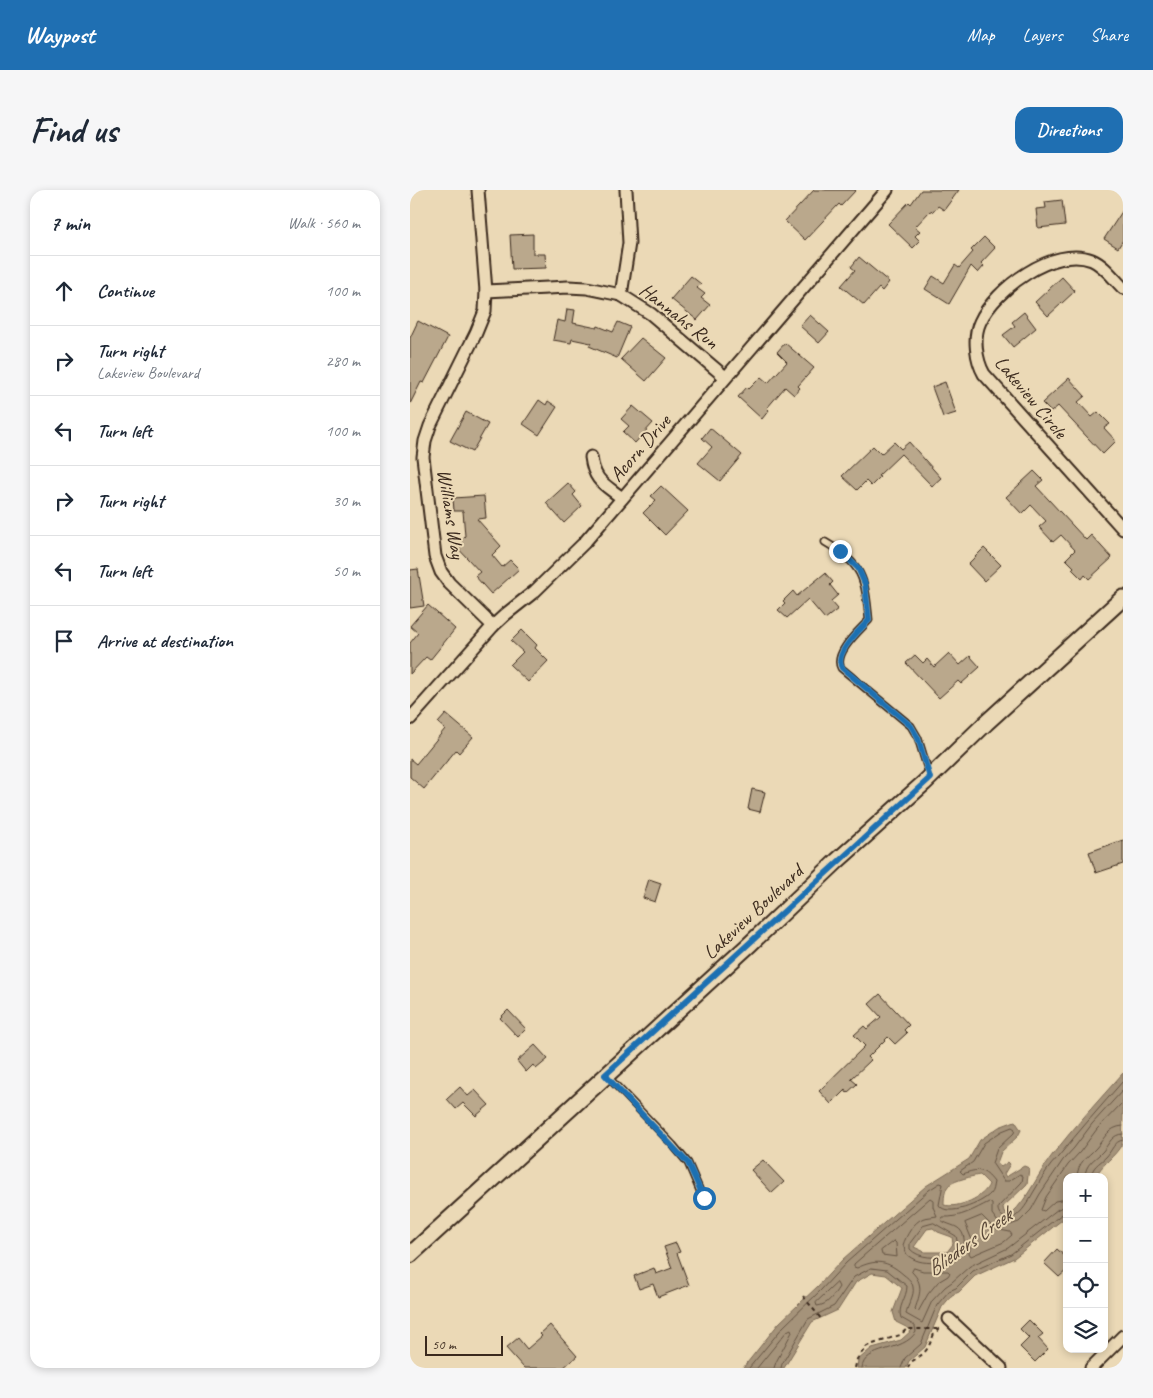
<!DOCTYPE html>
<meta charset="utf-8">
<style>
body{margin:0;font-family:Caveat,sans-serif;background:#f6f6f7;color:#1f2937}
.controls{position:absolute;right:15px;bottom:15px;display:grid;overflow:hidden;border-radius:10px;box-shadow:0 2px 8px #0003}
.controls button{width:45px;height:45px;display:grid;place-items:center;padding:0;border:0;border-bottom:1px solid #e0e1e3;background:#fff;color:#1f2937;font:25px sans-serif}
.scale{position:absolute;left:15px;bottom:12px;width:78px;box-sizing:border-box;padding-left:5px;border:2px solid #3b2a1e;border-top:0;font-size:14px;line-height:18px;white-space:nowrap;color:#3b2a1e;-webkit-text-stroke:4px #ebd9b6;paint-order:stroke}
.stop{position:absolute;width:15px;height:15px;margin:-11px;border:4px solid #1f6fb2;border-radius:50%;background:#fff}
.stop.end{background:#1f6fb2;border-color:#fff;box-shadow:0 1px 5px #0008}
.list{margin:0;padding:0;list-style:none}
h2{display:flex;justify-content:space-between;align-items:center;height:65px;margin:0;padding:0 20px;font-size:21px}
h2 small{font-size:16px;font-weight:400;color:#747a83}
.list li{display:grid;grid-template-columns:32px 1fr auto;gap:15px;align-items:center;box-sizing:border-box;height:70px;padding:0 20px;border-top:1px solid #e0e1e3}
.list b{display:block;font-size:19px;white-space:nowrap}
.list p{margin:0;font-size:16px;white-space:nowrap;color:#747a83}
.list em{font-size:16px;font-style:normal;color:#747a83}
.icon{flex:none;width:28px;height:28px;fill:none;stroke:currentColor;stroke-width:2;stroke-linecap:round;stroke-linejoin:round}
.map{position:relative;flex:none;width:713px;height:1178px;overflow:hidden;border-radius:15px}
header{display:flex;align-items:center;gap:30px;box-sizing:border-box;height:70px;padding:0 25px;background:#1f6fb2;color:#fff}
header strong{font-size:24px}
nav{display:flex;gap:28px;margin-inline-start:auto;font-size:18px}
.intro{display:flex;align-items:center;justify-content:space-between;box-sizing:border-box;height:120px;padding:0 30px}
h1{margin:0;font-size:35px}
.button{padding:12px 22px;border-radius:15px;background:#1f6fb2;color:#fff;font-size:18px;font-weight:700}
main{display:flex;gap:30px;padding:0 30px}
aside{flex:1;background:#fff;border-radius:15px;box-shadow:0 2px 8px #0003}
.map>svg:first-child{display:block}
.water{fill:#a5937a;stroke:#7b6955;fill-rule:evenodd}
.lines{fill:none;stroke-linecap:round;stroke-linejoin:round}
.shore{stroke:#655443;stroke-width:1}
.building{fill:#baa88c;stroke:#3b2a1e}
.lane-casing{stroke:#3b2a1e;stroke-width:9}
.street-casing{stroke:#3b2a1e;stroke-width:15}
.secondary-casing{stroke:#3b2a1e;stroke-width:19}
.path{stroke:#3b2a1e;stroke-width:2;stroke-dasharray:4 4;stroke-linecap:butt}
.lane{stroke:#ebd9b6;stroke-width:5.5}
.street{stroke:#ebd9b6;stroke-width:11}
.secondary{stroke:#ebd9b6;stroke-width:15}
.route{stroke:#1f6fb2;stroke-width:6}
.labels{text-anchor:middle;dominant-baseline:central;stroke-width:4;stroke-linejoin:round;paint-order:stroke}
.street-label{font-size:20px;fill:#3b2a1e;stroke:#ebd9b6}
.water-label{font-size:21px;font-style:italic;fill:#564435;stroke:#ebd9b6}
</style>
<header>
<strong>Waypost</strong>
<nav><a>Map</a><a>Layers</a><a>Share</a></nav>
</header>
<div class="intro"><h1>Find us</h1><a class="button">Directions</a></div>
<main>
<aside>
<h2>7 min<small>Walk · 560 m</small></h2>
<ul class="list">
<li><svg class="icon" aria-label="ahead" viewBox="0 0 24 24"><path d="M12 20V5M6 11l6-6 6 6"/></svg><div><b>Continue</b></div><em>100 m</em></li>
<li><svg class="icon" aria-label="right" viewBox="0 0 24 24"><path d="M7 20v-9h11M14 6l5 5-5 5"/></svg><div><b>Turn right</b><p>Lakeview Boulevard</p></div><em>280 m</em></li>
<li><svg class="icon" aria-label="left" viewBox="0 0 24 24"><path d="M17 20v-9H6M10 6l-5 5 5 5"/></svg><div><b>Turn left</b></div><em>100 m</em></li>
<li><svg class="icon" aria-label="right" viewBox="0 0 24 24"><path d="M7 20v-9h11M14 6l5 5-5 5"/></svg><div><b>Turn right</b></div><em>30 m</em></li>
<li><svg class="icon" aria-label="left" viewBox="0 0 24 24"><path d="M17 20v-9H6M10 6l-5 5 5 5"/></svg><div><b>Turn left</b></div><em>50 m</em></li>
<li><svg class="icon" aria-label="arrive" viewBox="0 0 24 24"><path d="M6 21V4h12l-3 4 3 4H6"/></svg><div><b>Arrive at destination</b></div></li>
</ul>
</aside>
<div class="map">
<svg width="713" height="1178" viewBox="0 0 713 1178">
<rect width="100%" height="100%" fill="#ebd9b6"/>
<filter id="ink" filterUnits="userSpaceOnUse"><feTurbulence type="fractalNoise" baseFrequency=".02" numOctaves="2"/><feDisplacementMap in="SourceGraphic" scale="10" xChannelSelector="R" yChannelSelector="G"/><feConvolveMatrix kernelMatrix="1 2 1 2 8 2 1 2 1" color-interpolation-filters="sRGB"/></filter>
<g filter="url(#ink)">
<path class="water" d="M713 883C713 895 713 947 712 954 705 967 692 974 685 987H657V1026L604 1068 565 1086 549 1102 542 1105 532 1117 515 1157 499 1171 496 1178H447L448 1170 462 1158 491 1150 502 1140 486 1132 483 1122 492 1098 476 1085 462 1083 446 1092 428 1120 402 1132 374 1178H333L369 1133 408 1096 433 1069 516 996 559 969 570 950 589 937 605 931 611 940 608 946 591 962 587 973 591 977 598 972 600 974 594 984 596 987 614 976 619 978 617 994 593 1017 594 1022 601 1024C619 1008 628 983 643 964 665 936 689 910 713 883ZM570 985 579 994C575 1007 548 1019 534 1015 534 1009 534 1000 539 995 545 990 563 986 570 985ZM523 1038 528 1042 542 1047 543 1054 537 1062H515L504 1057 517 1039Z"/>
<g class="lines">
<g class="shore">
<path d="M667 987C668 971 677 968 686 958 695 948 698 937 713 936"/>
<path d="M675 987C675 973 685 970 693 961 699 954 702 944 713 944"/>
<path d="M681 987C682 976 689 974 696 967 702 961 704 951 713 950"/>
<path d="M657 1009 645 1011 634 1021 631 1020 636 1007 658 975 670 962 687 939 713 912"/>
<path d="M657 1016 648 1019 598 1058 560 1076 542 1092 535 1097 522 1111 512 1133 496 1124C497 1115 505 1106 503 1097 502 1091 498 1088 494 1085 477 1070 466 1069 447 1078L444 1077V1074L520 1008 523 1010V1017L527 1026C523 1027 518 1027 514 1028 504 1031 496 1046 493 1055L497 1065C509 1074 516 1072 530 1073 534 1073 538 1074 542 1072 553 1067 558 1051 551 1041 547 1035 537 1035 531 1030L533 1027C550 1028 565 1019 579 1012L582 1014V1024L588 1032 600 1035 609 1032 621 1020 630 1004 653 970 664 958 682 934 713 900"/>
<path d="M572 1026 585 1039 600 1042 602 1045 594 1052 561 1066 559 1063 562 1050 555 1033Z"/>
<path d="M524 1033 546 1046 548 1055 540 1066C527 1068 509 1069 500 1059V1053L513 1036Z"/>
<path d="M484 1051 486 1053 487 1067 472 1065 471 1061Z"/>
<path d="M504 1078 513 1081H538L540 1083 538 1086 528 1092 518 1104 508 1122 505 1119C510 1104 514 1094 502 1082Z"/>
<path d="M427 1093 429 1097C423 1106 418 1115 407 1116L406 1113Z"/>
<path d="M339 1178 373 1137 411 1100 436 1073 519 1000 530 993 533 994 529 1015C537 1028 572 1013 580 1004 583 1001 583 996 584 992 574 979 568 978 553 984L550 981 563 972 574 953 592 941 602 937 605 939 604 943 587 959 582 973 594 991H599L610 984 613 986 612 992 588 1017C587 1026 598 1032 606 1026 616 1018 619 1009 626 998 632 987 639 976 648 967 669 941 691 916 713 891"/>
<path d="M347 1178 377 1141 381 1139 382 1142 366 1172 364 1178"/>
<path d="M371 1178 372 1174 398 1129 424 1116 444 1087 461 1078 477 1080 497 1096C497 1108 487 1117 491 1128L505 1136 506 1142C493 1163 454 1156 452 1178"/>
<path d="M491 1178 495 1168 511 1154 527 1115 539 1101 546 1098 563 1081 601 1064 652 1024 657 1023"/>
</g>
</g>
<g class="building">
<path d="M404 0H446L431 16 429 14 395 50 375 31Z"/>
<path d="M511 0H549L534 20 528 16 523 22 520 21 505 37 510 41 505 46 510 51 503 58 478 34 499 12 501 14Z"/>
<path d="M652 10 655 35 628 38 626 19 636 18 635 12Z"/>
<path d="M713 20V50L708 58 694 49Z"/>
<path d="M123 44V64H135L136 78 102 79 100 45Z"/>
<path d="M574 47 585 58 571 73 574 76 568 83 561 76 539 114 515 99 523 86 534 93 545 75 549 78 563 62 561 60Z"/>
<path d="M449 67 479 92 472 101 469 98 454 115 431 96 445 80 441 77Z"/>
<path d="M281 86 291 94 287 98 295 104 291 108 300 115 287 130 261 109Z"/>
<path d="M652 87 665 101 638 126 625 112Z"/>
<path d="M157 119 165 120 163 133 187 138 188 136 203 142 208 132 220 137 207 168 179 156 181 153 162 149 161 153 143 150 147 130 155 132Z"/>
<path d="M614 122 626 138 603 157 593 145 605 136 602 132Z"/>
<path d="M400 125 419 142 409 153 390 136Z"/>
<path d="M8 131 38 147 14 193 11 192 0 214V148Z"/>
<path d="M231 148 256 168 236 191 211 169Z"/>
<path d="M375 153 404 178 388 196 390 198 384 205 375 197 357 218 359 220 352 229 328 207 337 197 339 199 351 187 358 193 377 172 367 162Z"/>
<path d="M659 188 675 206 668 212 682 227 688 222 700 234 694 238 706 251 693 264 648 216 641 222 632 213Z"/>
<path d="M535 192 546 223 533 227 522 197Z"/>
<path d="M129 210 136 215 138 211 147 217 129 245 113 234Z"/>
<path d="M223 216 243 233 225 253 213 242 219 236 211 229Z"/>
<path d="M56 222 78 234 62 262 40 251Z"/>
<path d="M300 238 332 265 310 291 288 273 302 257 292 248Z"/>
<path d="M484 252 491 259 499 252 531 288 522 296 491 264 468 286 470 287 461 296 456 291 447 300 432 286 463 256 471 264Z"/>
<path d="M624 281 633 290 626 296 676 350 681 345 702 368 679 389 675 385 672 389 662 379 664 377 656 369 665 360 651 345 643 352 629 337 636 331 621 315 612 324 596 307Z"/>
<path d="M158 293 166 302 163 305 172 316 154 333 136 313Z"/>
<path d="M251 296 278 321 255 345 233 323 246 310 241 306Z"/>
<path d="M74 306 76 328 67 329 91 356 82 365 92 377 100 370 109 379 81 404 65 386 70 382 45 355 55 346 53 321H44L43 308Z"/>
<path d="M574 358 591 375 574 391 558 374Z"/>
<path d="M8 379 14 416 0 418V380Z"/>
<path d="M415 383 423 392 420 395 428 405 421 411 428 419 415 429 398 409 377 428 368 420 375 413 373 411 383 401 387 406Z"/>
<path d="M18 415 45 439 20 470 16 467 0 484V453L8 443 0 436Z"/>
<path d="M112 440 127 455 125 458 138 471 118 492 100 475 113 462 101 451Z"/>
<path d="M539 463 550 475 560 466 570 477 551 494 548 491 529 508 496 473 505 465 513 473 517 469 524 477Z"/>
<path d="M36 524 63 547 49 563 46 560 14 599 0 587V569L6 574 35 539 28 533Z"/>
<path d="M342 599 355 602 350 622 338 619Z"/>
<path d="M713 650V674L686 683 679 662Z"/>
<path d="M239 689 251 693 245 712 233 708Z"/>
<path d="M470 804 499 835 494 840 497 843 485 854 478 847 458 867 461 870 441 889 447 894 437 903 435 900 421 914 409 901 455 856 444 845 454 836 457 839 471 827 459 814Z"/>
<path d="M98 820 116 839 108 847 90 828Z"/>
<path d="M125 855 138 869 126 879 123 875 116 882 107 871Z"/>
<path d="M50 897 58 906 65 900 79 915 66 926 53 913 46 919 37 909Z"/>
<path d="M353 970 374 992 362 1003 341 980Z"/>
<path d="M266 1053 270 1062 267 1063 279 1095 248 1107 243 1094 229 1099 224 1086 244 1078 246 1084 262 1078 254 1057Z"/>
<path d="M647 1059 657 1068V1080L649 1087 634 1073Z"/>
<path d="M619 1130 633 1144 628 1148 638 1159 625 1172 610 1157 619 1148 610 1139Z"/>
<path d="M140 1135 167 1166 153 1178H114L96 1158 108 1148 117 1159 132 1146 130 1144Z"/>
</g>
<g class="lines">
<defs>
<g id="lane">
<path d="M415 352C453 374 455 388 459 430 450 440 423 463 431 478L501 536 508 548 519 584"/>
<path d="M197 886 263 955 278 973 293 1008"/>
</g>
<g id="street">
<path d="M68 0 76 101 75 121 66 143 20 236 15 251 13 267 25 366 31 382 39 393 83 436"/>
<path d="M713 98C704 89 694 75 682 70 644 55 585 99 570 132 563 147 566 170 574 184L713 339"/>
<path d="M76 101 158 97 177 98 211 105 241 124 315 187"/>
<path d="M211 105 219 53 216 0"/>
<path d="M181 267C184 291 194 294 212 308"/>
<path d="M0 529 83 436 96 424 125 401 174 353 477 0"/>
<path d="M539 1129 591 1178"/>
<path d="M681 1178 713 1146"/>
</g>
<path id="secondary" d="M0 1065 340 754 427 671 514 593 576 533 713 408"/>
</defs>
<use href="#lane" class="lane-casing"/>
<use href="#street" class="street-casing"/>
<use href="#secondary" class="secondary-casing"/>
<g class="path">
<path d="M393 1106 412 1130"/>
<path d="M445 1178 447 1169 457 1156 490 1145 497 1139H529"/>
<path d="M498 1178 501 1172 513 1164 518 1158 524 1144 532 1136"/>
</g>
<use href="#lane" class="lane"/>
<use href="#street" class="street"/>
<use href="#secondary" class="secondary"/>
</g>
</g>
<g class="lines" filter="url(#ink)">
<path class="route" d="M294 1008 278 973 195 885 520 588 508 548 501 536 432 478C423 463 450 440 459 430L455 394 448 378 430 361"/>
</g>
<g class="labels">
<g class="street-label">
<text transform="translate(269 126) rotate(38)">Hannahs Run</text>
<text transform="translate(621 207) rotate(50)">Lakeview Circle</text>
<text transform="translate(230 258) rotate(-49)">Acorn Drive</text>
<text transform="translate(41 324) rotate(81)">Williams Way</text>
<text transform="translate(343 722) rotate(-43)">Lakeview Boulevard</text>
</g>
<g class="water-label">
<text transform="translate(559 1052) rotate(-36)">Blieders Creek</text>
</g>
</g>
</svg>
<div class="controls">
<button>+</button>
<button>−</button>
<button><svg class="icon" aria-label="locate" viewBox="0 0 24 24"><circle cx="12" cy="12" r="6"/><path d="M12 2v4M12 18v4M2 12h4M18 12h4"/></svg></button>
<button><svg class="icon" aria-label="layers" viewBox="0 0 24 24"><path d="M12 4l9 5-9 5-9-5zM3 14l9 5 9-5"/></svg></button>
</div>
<div class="scale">50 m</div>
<div class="stop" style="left:294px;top:1008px"></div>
<div class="stop end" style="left:430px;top:361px"></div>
</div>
</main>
